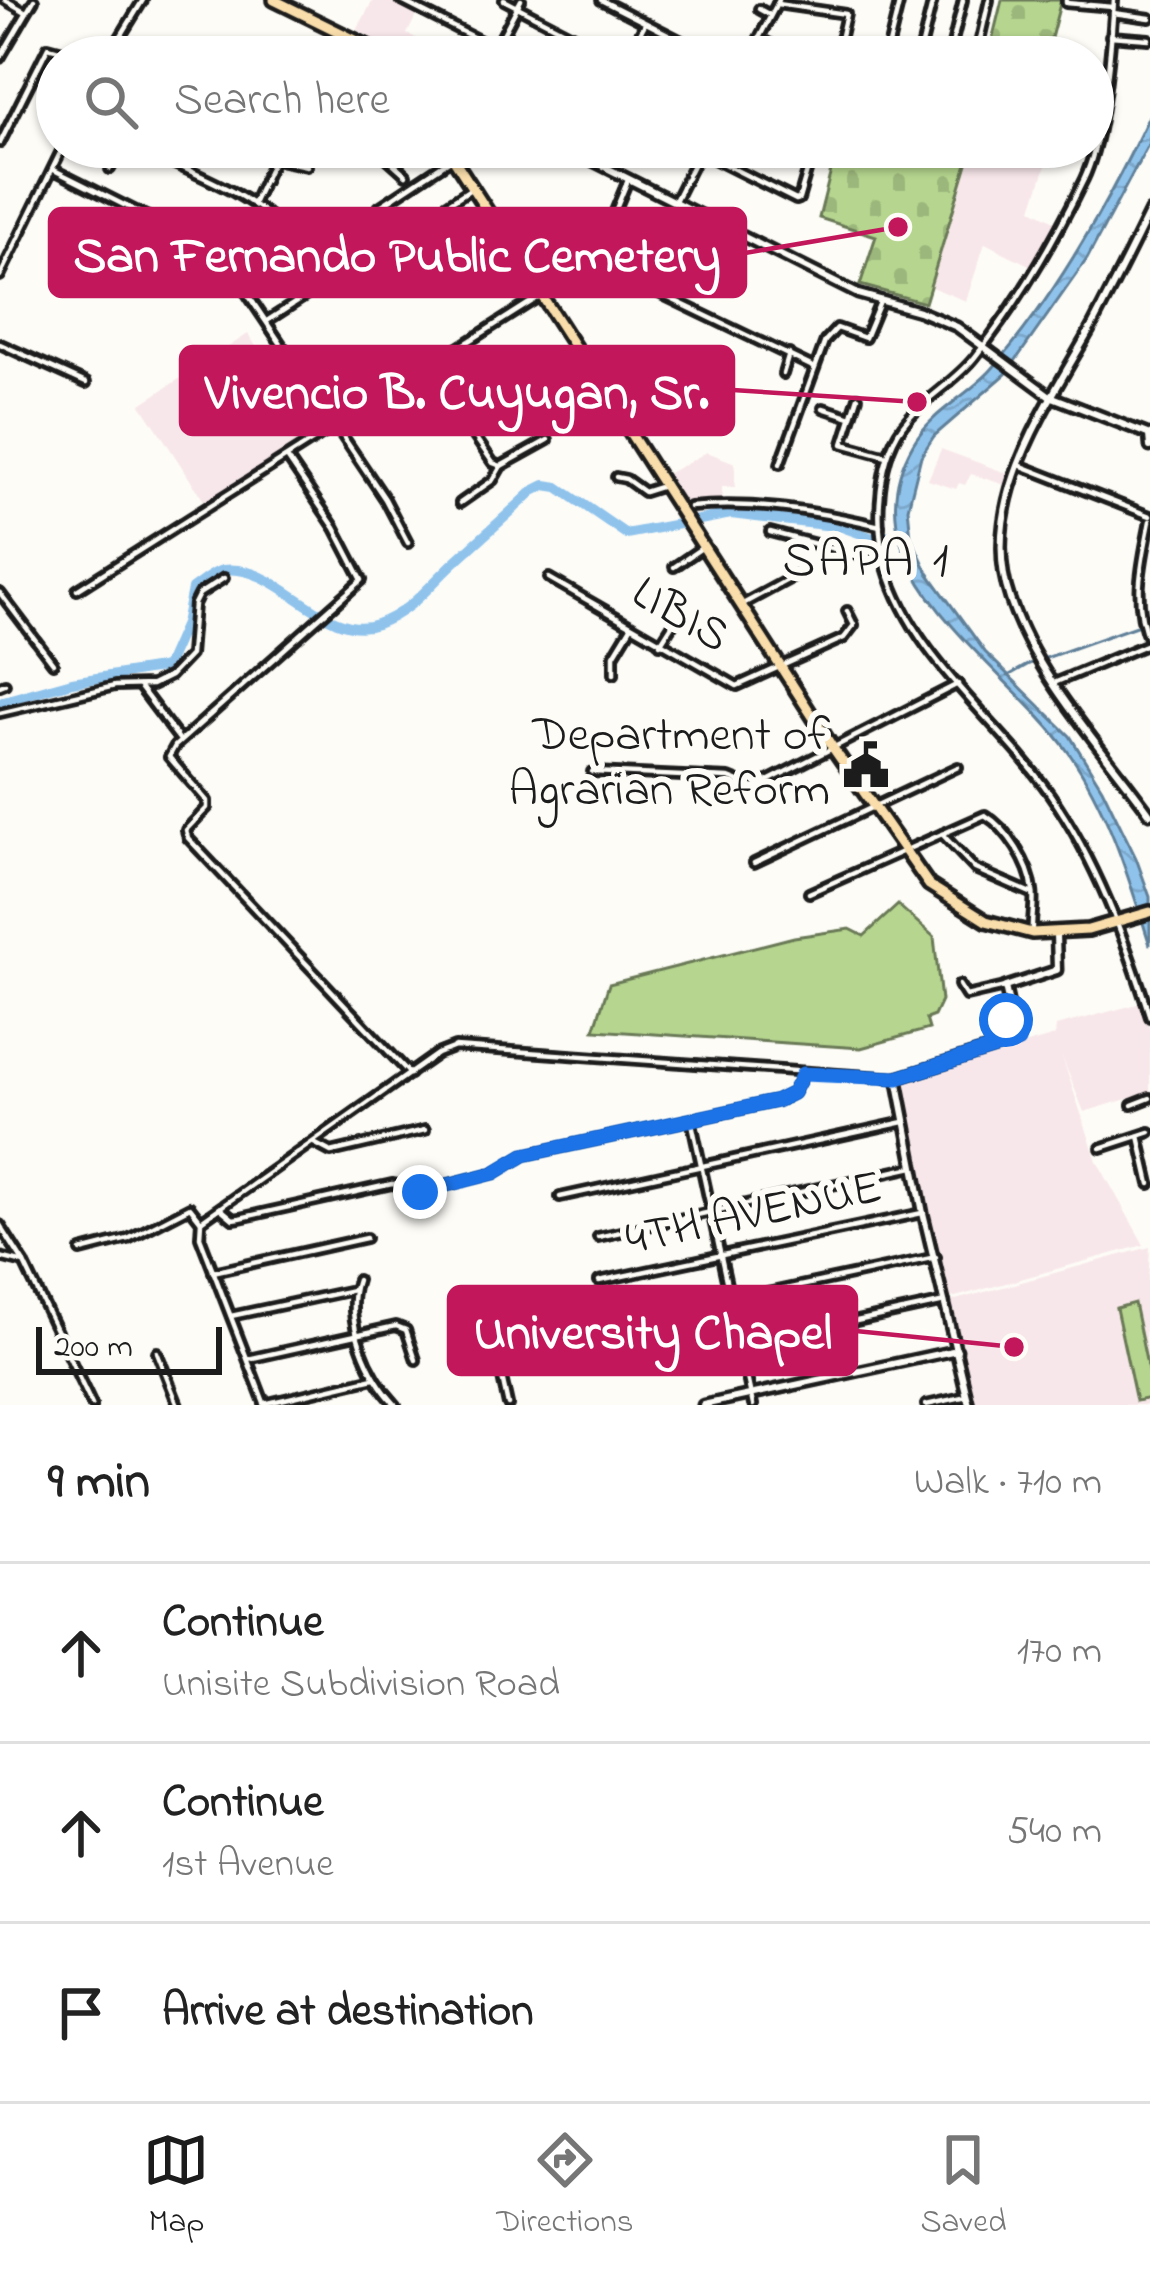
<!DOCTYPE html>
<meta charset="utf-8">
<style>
body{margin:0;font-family:"Indie Flower",sans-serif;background:#f6f6f6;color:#222}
.scale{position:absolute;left:36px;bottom:30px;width:186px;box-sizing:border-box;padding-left:12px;border:6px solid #1c1c1c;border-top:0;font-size:33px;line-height:42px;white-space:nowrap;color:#1c1c1c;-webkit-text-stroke:9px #fdfcf7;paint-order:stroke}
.stop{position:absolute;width:36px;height:36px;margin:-27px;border:9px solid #1a73e8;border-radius:50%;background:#fff}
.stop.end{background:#1a73e8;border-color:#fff;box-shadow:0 3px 12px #0008}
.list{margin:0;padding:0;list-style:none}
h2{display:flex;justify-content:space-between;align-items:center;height:156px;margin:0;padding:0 48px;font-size:51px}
h2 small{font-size:39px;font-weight:400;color:#767676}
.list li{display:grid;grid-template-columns:78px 1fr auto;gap:36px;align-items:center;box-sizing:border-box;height:180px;padding:0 48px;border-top:3px solid #e0e0e0}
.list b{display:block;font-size:45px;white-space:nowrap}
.list p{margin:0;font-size:39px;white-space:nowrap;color:#767676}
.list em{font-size:39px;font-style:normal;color:#767676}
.icon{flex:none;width:66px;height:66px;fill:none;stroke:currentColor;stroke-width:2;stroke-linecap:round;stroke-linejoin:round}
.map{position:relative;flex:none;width:1150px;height:1405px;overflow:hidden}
.search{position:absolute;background:#fff;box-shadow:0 3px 9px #0004;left:36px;right:36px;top:36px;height:132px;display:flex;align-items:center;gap:30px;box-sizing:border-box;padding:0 42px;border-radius:66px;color:#767676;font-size:45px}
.sheet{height:696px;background:#fff}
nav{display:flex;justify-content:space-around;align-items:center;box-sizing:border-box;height:168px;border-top:3px solid #e0e0e0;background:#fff;font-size:33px;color:#767676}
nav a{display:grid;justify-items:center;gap:6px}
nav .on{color:#1c1c1c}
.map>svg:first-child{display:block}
.built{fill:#f8e7ea}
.green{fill:#b6d68f;stroke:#697956;stroke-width:3}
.cemetery{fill:url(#cemetery-stones);stroke:#697956;stroke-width:3}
.water{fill:url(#water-waves);stroke:#618099;stroke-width:3}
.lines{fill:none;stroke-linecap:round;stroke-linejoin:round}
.stream{stroke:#618099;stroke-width:3}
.river{stroke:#8fc3ec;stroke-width:10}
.minor-casing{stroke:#1c1c1c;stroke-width:14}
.tertiary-casing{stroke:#1c1c1c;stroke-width:15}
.secondary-casing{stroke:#1c1c1c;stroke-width:15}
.trunk-casing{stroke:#1c1c1c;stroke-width:18}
.minor{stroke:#fdfcf7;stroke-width:4.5}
.tertiary{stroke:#fdfcf7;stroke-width:6}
.secondary{stroke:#fdfcf7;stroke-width:6}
.trunk{stroke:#f9ddab;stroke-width:9}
.route{stroke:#1a73e8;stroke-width:15}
.labels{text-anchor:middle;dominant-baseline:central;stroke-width:12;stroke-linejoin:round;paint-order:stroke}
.street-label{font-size:48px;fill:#1c1c1c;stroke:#fdfcf7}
.poi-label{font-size:48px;fill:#1c1c1c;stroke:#fdfcf7;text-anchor:end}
.neighbourhood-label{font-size:51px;letter-spacing:3px;fill:#1c1c1c;stroke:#fdfcf7}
.leader{fill:none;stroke:#c2185b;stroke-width:4.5}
.callout-dot{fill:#c2185b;stroke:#fdfcf7;stroke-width:4.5}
.callout{fill:#c2185b;stroke:#c2185b;stroke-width:4.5}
.callout-label{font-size:51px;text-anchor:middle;font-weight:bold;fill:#fff}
</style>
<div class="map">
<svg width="1150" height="1405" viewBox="0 0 1150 1405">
<defs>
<pattern id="cemetery-stones" width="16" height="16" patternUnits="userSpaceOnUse" patternTransform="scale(3)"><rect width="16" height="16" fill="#b6d68f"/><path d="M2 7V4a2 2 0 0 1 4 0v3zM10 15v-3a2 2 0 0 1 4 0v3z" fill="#9cb77b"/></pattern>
<pattern id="water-waves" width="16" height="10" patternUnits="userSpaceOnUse" patternTransform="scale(3)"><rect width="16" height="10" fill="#8fc3ec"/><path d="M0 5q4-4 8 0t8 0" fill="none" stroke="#7ba7ca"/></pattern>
</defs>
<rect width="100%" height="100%" fill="#fdfcf7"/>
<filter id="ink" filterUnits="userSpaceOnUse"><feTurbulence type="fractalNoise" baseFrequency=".00833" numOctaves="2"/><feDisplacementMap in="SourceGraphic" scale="24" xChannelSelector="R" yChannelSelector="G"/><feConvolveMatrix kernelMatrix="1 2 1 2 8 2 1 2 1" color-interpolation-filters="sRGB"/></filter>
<g filter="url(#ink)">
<g class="built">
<path d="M373 0H393L418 12 407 34 437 48 433 57H406L357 30Z"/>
<path d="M973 147H1052L1032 209 1060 224 1035 268 985 243 966 301 931 287Z"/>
<path d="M248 334 316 438 208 507 141 404Z"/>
<path d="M941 449 1009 474 1005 485 971 474 965 485 959 483 956 489 928 480Z"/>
<path d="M707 452 735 463V487H722V498L688 506 665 475Z"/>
<path d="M1141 1003 1150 1028V1092L1084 1112 1062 1057 1097 1161 1144 1245 948 1299 903 1085 907 1078 1055 1036 1056 1026Z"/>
<path d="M1150 1247 1145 1340 1150 1361V1405H972L948 1302Z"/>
</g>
<g class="green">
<path d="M898 905 934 937 941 1001 934 1016 926 1019 929 1029 861 1048 594 1030 609 984 794 937 850 929 864 936Z"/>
<path d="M1134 1303 1150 1380V1398L1136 1401 1116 1308Z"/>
</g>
<g class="cemetery">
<path d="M1002 0H1061L1046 57H988Z"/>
<path d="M837 147H972L925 303 860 285 876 236 819 218Z"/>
</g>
<path class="water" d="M1150 114V141L1087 259 1006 374 934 436 921 456 908 508 911 537 928 573 985 652 1070 736 1102 788 1136 858 1150 897V945C1129 879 1109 810 1069 753 1008 665 841 570 913 444 931 412 968 396 992 369 1057 295 1108 203 1150 114Z"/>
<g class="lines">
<path class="stream" d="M1008 676 1029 664 1150 621"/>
<path class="river" d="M0 702 72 682 166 667 185 624 192 589C201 583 213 572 223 570 279 562 324 643 377 624 413 611 430 584 457 560 482 537 508 515 533 491L545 485 558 487 626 534 731 514 842 527 873 538 902 534"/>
<defs>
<g id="minor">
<path d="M5 0 26 12"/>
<path d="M400 0 512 57"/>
<path d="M504 0 614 57"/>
<path d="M601 0 713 57"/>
<path d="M1066 0V3L1113 7"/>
<path d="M1114 0C1111 48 1104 137 1084 179 1054 241 1018 303 975 357 956 381 928 396 908 419 877 454 874 523 886 567 913 659 997 718 1050 794 1096 860 1126 941 1150 1017"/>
<path d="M777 4 846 14 836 57"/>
<path d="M759 9 770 15"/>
<path d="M1113 13 1150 18"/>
<path d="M1110 36 1149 39"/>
<path d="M760 39 798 57"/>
<path d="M977 53 989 0"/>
<path d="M108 57 143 0"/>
<path d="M491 57 521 0"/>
<path d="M627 57 645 24"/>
<path d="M749 57 779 0"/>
<path d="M886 57 900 0"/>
<path d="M919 57 933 0"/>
<path d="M949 57 963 0"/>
<path d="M0 58 34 0"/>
<path d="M0 143 48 47 85 57"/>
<path d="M137 147C179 168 262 196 286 235L284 241 234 274"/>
<path d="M248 147 274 159 253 204"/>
<path d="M362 147 386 157 406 175"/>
<path d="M690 147 796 200 799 199 814 147"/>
<path d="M790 147 811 158"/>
<path d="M334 148 335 147"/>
<path d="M274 159 307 166"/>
<path d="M110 169 121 147"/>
<path d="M54 170 200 243 234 274 385 499 408 543"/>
<path d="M674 203 702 147"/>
<path d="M379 207 453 158"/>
<path d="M346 224 358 261"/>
<path d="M594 262 813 367"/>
<path d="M0 276 63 147"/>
<path d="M267 321 472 188"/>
<path d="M0 344 86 383"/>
<path d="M428 369 493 463 501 466"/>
<path d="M783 374 789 354"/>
<path d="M858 397 843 444 887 456"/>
<path d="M823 408 851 417"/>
<path d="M288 459 335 528 362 580 175 746 169 757 207 801V808L186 830 188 838 410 1074"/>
<path d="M780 464 825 341 837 328 865 338 880 302"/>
<path d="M1019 465 1150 516"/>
<path d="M616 477 626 479 644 492 663 486"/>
<path d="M460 503 493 480 501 466 548 440"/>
<path d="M690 507C752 501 819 511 880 526"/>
<path d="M770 532 884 562"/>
<path d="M674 567 703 547"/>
<path d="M549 578 737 686 844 638 854 625 847 611"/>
<path d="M77 590 594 262 628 180"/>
<path d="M0 593 53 663"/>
<path d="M741 605 802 572"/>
<path d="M660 644 674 622"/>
<path d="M614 674V655L631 627"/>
<path d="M1054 683 1150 643C1131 602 1142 564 1150 521"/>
<path d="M0 686 5 684"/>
<path d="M139 686 179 739"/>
<path d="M0 713 115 686 152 685 170 676 190 655 194 604 199 594 224 578"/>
<path d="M592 772 729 778 754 788 958 684"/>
<path d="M942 834 975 869 1033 894"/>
<path d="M754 863 958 767"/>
<path d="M809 893 985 815C1008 829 1030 864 1033 891 1035 905 1031 919 1032 933"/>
<path d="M959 985 966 996 1005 987"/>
<path d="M988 1026 1013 1019"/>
<path d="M1132 1105 1150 1098"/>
<path d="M692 1123 753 1405"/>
<path d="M1139 1136 1150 1184"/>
<path d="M314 1143 331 1152 425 1130"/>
<path d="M1101 1148 1150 1132"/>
<path d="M560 1197 904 1122"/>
<path d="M221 1209 233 1219 240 1218 392 1184 426 1190 494 1173 524 1155 777 1101 793 1093 803 1074"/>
<path d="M201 1221 437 1054 455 1047 895 1078"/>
<path d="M0 1225 24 1263 92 1405"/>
<path d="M598 1237 913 1167"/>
<path d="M81 1251 128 1239 190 1207 201 1221 200 1237 265 1405"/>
<path d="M0 1257 24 1263"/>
<path d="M213 1272 366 1238"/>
<path d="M357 1280C343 1320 368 1376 396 1405"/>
<path d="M599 1281 922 1213"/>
<path d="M231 1316 353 1290"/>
<path d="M631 1322 936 1257"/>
<path d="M496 1350 508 1405"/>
<path d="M157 1352 178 1405"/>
<path d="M248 1359 396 1326 406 1330 416 1360"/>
<path d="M651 1365 945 1302"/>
<path d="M264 1404 374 1378"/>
<path d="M926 1405 967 1396"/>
</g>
<g id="tertiary">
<path d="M703 1405 957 1350"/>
<path d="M969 1405 923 1213 897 1078 1017 1041 1005 987 1057 970 1056 934"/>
</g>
<g id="secondary">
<path d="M565 147 858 294 919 311 957 327 1050 396 1150 435"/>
<path d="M1150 211C1131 250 1112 288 1092 326 1047 407 977 502 1010 599 1037 679 1102 747 1150 814"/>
<path d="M1149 435 1150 447"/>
</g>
<g id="trunk">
<path d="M274 0 390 57"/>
<path d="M446 147 833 748 929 885 986 921 1032 933 1088 930 1150 912"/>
</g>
</defs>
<use href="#minor" class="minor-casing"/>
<use href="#tertiary" class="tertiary-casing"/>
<use href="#secondary" class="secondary-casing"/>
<use href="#trunk" class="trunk-casing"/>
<use href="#minor" class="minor"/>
<use href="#tertiary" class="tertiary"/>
<use href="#secondary" class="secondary"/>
<use href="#trunk" class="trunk"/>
</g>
</g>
<g class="lines" filter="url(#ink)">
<path class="route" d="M420 1192 494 1173 524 1155 777 1101 793 1093 803 1074 897 1078 1018 1041 1012 1018 1006 1020"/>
</g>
<defs>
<symbol id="civic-bare" viewBox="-9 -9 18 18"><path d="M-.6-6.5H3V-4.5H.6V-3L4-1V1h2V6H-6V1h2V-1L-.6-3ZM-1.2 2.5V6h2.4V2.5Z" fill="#1c1c1c" stroke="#fdfcf7" stroke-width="2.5" paint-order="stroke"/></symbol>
</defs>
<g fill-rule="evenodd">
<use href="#civic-bare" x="833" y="732" width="66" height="66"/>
</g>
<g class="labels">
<g class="street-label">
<text transform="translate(680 616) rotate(30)">LIBIS</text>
<text transform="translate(754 1215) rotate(-12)">4TH AVENUE</text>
</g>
<g class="poi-label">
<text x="830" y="737">Department of<tspan x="830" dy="55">Agrarian Reform</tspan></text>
</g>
<g class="neighbourhood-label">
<text x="867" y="562">SAPA 1</text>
</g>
</g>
<path class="leader" d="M898 227L745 253M917 402L733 390M1014 1347L856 1331"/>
<g class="callout-dot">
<circle cx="898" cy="227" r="12"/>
<circle cx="917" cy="402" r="12"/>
<circle cx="1014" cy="1347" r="12"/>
</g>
<g class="callout">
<rect x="50" y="209" width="695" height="87" rx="12"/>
<rect x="181" y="347" width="552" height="87" rx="12"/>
<rect x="449" y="1287" width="407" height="87" rx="12"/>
</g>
<g class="callout-label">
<text x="397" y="271">San Fernando Public Cemetery</text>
<text x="457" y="408">Vivencio B. Cuyugan, Sr.</text>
<text x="653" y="1348">University Chapel</text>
</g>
</svg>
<div class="scale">200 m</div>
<div class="stop" style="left:1006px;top:1020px"></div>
<div class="stop end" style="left:420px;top:1192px"></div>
<div class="search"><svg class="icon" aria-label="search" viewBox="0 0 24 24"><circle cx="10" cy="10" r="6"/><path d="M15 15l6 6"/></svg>Search here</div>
</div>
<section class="sheet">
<h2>9 min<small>Walk · 710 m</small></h2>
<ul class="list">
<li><svg class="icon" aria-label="ahead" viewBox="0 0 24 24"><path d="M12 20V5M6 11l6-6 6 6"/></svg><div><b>Continue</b><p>Unisite Subdivision Road</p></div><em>170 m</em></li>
<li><svg class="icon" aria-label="ahead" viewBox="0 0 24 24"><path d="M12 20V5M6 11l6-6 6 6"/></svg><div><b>Continue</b><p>1st Avenue</p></div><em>540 m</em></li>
<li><svg class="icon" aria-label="arrive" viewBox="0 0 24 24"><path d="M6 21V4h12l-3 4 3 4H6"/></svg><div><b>Arrive at destination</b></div></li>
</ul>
</section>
<nav>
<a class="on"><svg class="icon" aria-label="map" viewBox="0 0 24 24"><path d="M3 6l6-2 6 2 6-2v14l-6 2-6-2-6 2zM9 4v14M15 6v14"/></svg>Map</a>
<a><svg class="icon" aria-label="directions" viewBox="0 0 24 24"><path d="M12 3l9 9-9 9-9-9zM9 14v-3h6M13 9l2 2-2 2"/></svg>Directions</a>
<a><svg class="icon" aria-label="saved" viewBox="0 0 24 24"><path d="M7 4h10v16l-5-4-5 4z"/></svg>Saved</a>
</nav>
